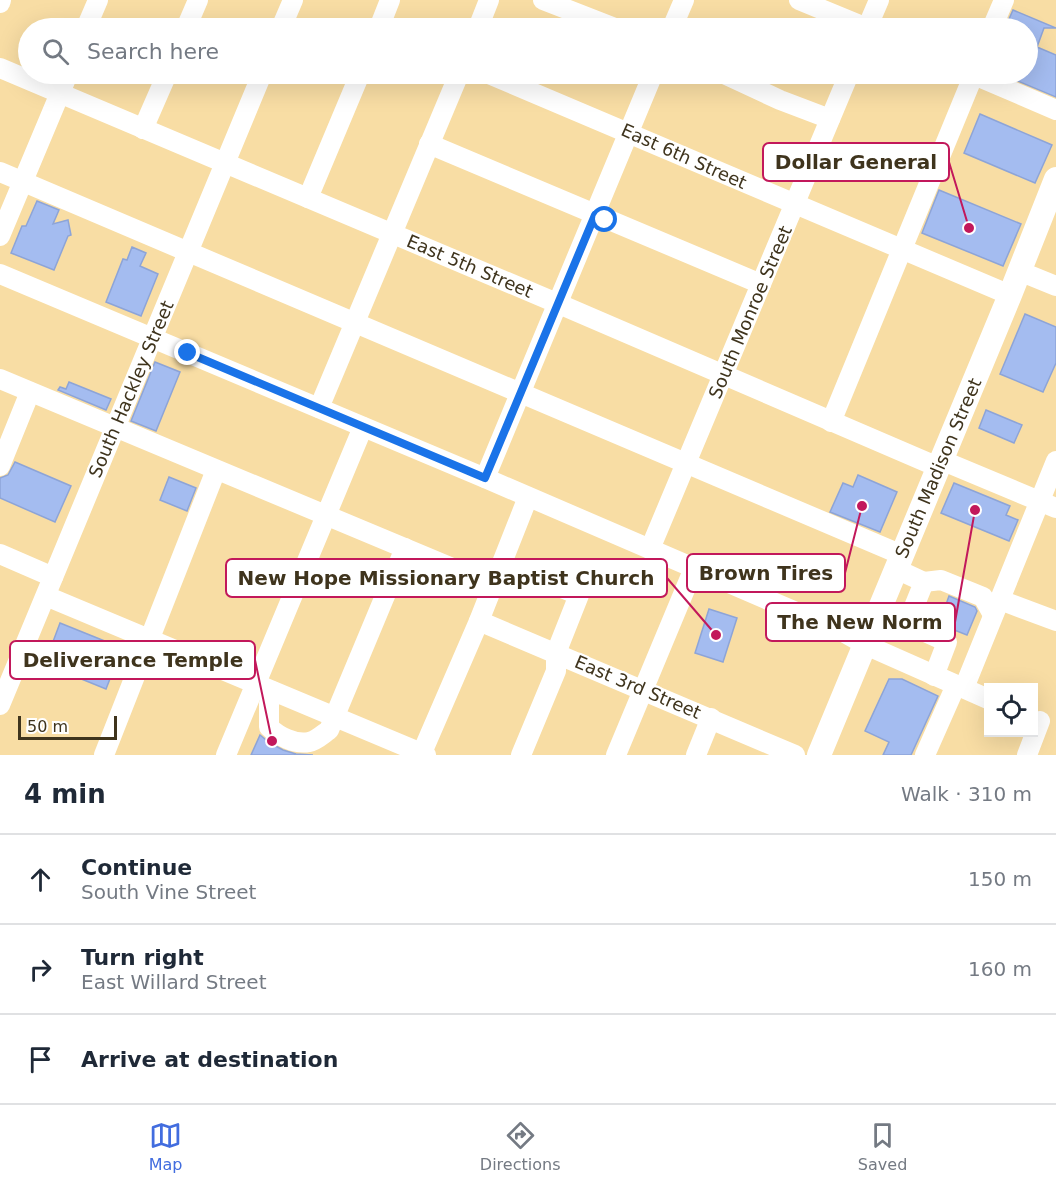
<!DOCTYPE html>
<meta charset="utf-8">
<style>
body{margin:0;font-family:"DejaVu Sans",sans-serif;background:#f2f2f3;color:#1f2937}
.controls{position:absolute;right:18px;bottom:18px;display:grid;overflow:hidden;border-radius:0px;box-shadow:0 6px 24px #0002}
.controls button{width:54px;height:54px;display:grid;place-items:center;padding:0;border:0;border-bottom:2px solid #e0e1e3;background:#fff;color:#1f2937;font:30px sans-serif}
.scale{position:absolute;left:18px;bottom:15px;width:99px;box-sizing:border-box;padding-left:6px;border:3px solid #3f341d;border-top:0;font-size:16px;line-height:21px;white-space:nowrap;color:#3f341d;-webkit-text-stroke:4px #fff;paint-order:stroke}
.stop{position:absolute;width:18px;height:18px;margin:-14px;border:4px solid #1a73e8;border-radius:50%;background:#fff}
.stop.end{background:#1a73e8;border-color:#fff;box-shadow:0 2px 6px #0008}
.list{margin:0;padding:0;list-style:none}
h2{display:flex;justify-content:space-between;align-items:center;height:78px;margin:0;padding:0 24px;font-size:26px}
h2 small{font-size:20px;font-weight:400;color:#747a83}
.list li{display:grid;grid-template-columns:39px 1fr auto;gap:18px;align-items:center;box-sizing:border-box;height:90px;padding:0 24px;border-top:2px solid #e0e1e3}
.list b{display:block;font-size:22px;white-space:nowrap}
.list p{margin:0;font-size:20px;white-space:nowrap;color:#747a83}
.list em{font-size:20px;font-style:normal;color:#747a83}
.icon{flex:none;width:33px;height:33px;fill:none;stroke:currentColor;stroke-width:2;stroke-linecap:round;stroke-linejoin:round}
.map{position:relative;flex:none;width:1056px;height:755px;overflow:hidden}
.search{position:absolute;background:#fff;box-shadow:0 6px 24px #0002;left:18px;right:18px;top:18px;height:66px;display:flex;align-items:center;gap:15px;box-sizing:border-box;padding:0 21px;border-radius:33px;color:#747a83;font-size:22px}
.sheet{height:348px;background:#fff}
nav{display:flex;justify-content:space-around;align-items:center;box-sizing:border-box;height:84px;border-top:2px solid #e0e1e3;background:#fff;font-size:16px;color:#747a83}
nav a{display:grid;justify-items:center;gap:3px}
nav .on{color:#426ddf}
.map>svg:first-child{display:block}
.building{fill:#a4bcf0;stroke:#8da4d7;stroke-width:1.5}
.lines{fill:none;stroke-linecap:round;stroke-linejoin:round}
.minor{stroke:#fff;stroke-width:20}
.major{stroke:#fff;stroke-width:24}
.route{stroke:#1a73e8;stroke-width:8}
.labels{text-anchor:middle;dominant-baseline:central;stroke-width:4.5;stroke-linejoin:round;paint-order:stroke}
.street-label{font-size:18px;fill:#3f341d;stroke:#fff}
.leader{fill:none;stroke:#c2185b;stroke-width:2}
.callout-dot{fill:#c2185b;stroke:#fff;stroke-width:2}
.callout{fill:#fff;stroke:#c2185b;stroke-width:2}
.callout-label{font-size:20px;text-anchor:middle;font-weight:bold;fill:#3f341d}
</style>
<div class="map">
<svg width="1056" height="755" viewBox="0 0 1056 755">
<rect width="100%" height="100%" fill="#f8dda4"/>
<g class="building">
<path d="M1013 10 1056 28H1044L1037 47 1056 55V97L1001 74H1028V28H1005Z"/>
<path d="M980 114 1052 145 1035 183 964 153Z"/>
<path d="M939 190 1021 224 1003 266 922 233Z"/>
<path d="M37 201 59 210 53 224 68 220 71 235 68 236 54 270 11 253 22 226H26Z"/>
<path d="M132 247 146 253 140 266 158 274 141 316 106 302 123 259 127 260Z"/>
<path d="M1025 314 1056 327V363L1043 392 1000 374Z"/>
<path d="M155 362 180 372 156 431 131 421Z"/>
<path d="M69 382 111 399 106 410 58 390 60 387 66 389Z"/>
<path d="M986 410 1022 425 1014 443 979 428Z"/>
<path d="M15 462 71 486 55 522 0 498V478L8 475Z"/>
<path d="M858 475 897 492 880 532 830 512 843 483 853 487Z"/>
<path d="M169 477 196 488 187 511 160 500Z"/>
<path d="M954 483 1010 506 1006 515 1018 520 1009 541 941 513Z"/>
<path d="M949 596 975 607 977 611 967 635 939 624Z"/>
<path d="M709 609 737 618 723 662 695 653Z"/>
<path d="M60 623 122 648 106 689 79 678 86 661 51 647Z"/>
<path d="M889 679H902L938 696 911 755H883L889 742 865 731Z"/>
<path d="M260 735 270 743 283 750 296 754 313 755H251Z"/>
</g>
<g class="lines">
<g class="minor">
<path d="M543 0 615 28"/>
<path d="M799 0 867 28"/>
<path d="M0 3 1 0"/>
<path d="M86 28 98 0"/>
<path d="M186 28 198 0"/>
<path d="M281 28 293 0"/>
<path d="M379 28 390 0"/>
<path d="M478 28 489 0"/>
<path d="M672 28 684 0"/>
<path d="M867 28 879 0"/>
<path d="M992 28 1004 0"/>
<path d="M0 68 559 304 938 467"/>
<path d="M489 74 1010 295"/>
<path d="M724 74 780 100 830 119"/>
<path d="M972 74 1056 110"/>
<path d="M143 129 167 74"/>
<path d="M429 144 761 284"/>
<path d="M0 172 902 555"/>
<path d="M308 198 360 74"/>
<path d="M0 236 68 74"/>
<path d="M1019 271 1056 286"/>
<path d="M0 274 485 478 845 633 866 645 988 699"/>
<path d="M0 379 493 585"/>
<path d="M319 408 459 74"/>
<path d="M831 422 974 74"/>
<path d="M941 460 1056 508"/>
<path d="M0 466 30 392"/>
<path d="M485 478 653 74"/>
<path d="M650 549 849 74"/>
<path d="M0 554 53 577"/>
<path d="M502 564 579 595 556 653V671L521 755"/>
<path d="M896 569 924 582 907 624 947 642 934 676"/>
<path d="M924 582 941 580 983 597 993 615"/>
<path d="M46 596 426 755"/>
<path d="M1000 600 1056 621"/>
<path d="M479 621 795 755"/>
<path d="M964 688 1056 461"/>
<path d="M272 691 269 704V727C278 736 295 745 309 742 316 741 323 734 329 730L405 548"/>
<path d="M0 705 262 74"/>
<path d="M104 755 216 470"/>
<path d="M226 755 363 427"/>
<path d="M421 755 479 621 528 497"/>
<path d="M616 755 694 568"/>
<path d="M696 755 711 718"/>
<path d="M925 755 956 685"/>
<path d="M1027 755 1040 721"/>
</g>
<path class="major" d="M819 755 1010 295 1056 179"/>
</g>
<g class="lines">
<path class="route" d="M188 353 485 478 595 215 605 220"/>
</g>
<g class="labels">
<g class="street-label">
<text transform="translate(684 156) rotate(24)">East 6th Street</text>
<text transform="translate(470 266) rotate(23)">East 5th Street</text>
<text transform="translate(750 312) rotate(-67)">South Monroe Street</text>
<text transform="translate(131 389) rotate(-67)">South Hackley Street</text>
<text transform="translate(938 468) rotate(-67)">South Madison Street</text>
<text transform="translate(638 687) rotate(23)">East 3rd Street</text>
</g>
</g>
<path class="leader" d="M969 228L949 162M862 506L845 573M716 635L667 578M975 510L955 622M272 741L255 660"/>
<g class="callout-dot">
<circle cx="969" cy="228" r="6"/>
<circle cx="862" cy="506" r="6"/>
<circle cx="716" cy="635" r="6"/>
<circle cx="975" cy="510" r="6"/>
<circle cx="272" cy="741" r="6"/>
</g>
<g class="callout">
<rect x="763" y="143" width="186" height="38" rx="6"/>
<rect x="687" y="554" width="158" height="38" rx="6"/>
<rect x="226" y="559" width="441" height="38" rx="6"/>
<rect x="766" y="603" width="189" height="38" rx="6"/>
<rect x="10" y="641" width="245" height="38" rx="6"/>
</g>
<g class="callout-label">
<text x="856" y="169">Dollar General</text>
<text x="766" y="580">Brown Tires</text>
<text x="446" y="585">New Hope Missionary Baptist Church</text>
<text x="860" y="629">The New Norm</text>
<text x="133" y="667">Deliverance Temple</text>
</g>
</svg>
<div class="controls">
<button><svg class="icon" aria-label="locate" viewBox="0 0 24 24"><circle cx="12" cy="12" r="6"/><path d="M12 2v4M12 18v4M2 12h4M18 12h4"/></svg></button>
</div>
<div class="scale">50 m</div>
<div class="stop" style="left:605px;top:220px"></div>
<div class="stop end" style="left:188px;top:353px"></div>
<div class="search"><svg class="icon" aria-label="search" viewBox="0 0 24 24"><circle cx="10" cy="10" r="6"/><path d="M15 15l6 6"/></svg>Search here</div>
</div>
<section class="sheet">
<h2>4 min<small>Walk · 310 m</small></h2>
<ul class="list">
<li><svg class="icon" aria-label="ahead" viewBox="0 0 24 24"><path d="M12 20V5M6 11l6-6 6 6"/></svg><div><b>Continue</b><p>South Vine Street</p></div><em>150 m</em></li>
<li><svg class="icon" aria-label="right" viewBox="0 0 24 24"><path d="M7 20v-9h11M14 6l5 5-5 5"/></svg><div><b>Turn right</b><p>East Willard Street</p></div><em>160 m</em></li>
<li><svg class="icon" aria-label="arrive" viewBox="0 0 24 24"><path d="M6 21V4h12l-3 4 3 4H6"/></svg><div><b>Arrive at destination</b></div></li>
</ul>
</section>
<nav>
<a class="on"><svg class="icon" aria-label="map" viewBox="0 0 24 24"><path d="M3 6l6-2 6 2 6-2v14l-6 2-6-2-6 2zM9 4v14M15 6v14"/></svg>Map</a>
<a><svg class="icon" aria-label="directions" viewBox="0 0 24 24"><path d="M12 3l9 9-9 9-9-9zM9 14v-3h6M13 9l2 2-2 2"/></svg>Directions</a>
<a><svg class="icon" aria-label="saved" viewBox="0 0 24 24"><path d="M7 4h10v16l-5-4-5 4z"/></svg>Saved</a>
</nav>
